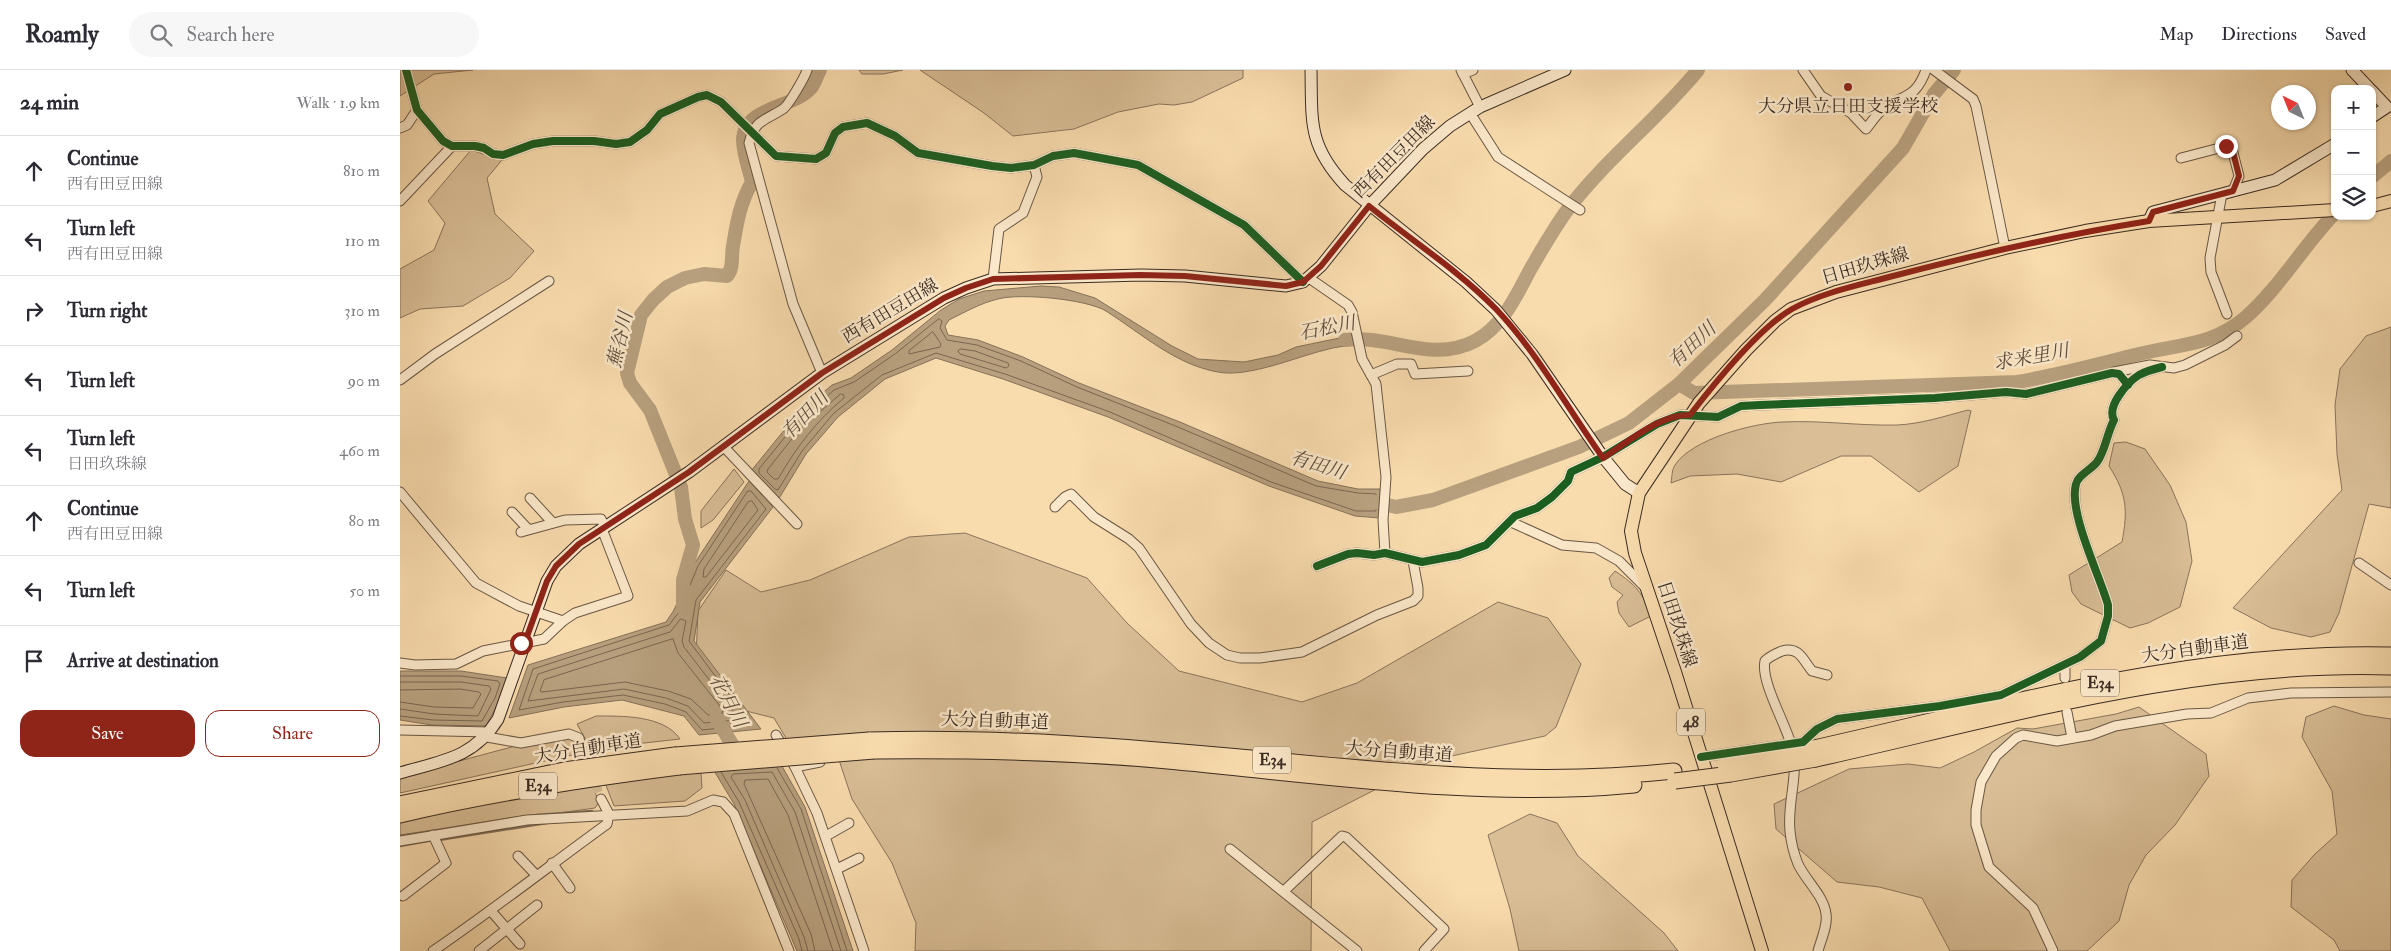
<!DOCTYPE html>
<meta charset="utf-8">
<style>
body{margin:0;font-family:"IM FELL Double Pica","Noto Serif JP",serif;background:#f7f7f7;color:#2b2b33}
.controls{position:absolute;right:15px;top:15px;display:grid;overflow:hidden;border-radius:10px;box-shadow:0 1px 4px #0004}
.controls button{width:45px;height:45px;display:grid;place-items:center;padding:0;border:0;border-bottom:1px solid #e1e1e2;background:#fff;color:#2b2b33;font:25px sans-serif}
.compass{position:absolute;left:1871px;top:15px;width:45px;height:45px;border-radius:50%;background:#fff;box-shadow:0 1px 4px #0004;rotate:317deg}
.stop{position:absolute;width:15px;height:15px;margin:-11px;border:4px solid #8f2418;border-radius:50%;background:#fff}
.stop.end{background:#8f2418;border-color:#fff;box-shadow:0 1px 5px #0008}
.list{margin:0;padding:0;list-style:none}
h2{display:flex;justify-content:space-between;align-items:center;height:65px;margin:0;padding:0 20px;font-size:21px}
h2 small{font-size:16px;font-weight:400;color:#7c7c81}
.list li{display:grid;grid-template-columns:32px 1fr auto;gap:15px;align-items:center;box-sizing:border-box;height:70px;padding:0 20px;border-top:1px solid #e1e1e2}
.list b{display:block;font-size:19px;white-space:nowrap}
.list p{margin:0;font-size:16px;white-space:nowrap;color:#7c7c81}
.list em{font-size:16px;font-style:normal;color:#7c7c81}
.actions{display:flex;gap:10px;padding:15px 20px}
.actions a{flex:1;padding:11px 0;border:1px solid #8f2418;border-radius:15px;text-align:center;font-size:18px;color:#8f2418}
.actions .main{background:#8f2418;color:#fff}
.icon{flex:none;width:28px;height:28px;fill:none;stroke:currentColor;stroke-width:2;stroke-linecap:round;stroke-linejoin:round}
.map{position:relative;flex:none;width:1991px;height:881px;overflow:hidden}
header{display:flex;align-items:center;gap:30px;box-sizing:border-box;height:70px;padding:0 25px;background:#fff;border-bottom:1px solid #e1e1e2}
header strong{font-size:24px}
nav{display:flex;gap:28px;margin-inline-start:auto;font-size:18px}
.search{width:350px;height:45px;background:#f7f7f7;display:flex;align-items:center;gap:12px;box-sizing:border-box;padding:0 18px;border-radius:28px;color:#7c7c81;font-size:19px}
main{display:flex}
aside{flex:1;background:#fff}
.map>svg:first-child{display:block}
.green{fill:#d9be96;stroke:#8a745c}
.water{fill:#b8a07e;stroke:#867159}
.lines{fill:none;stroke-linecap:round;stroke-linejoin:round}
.shore{stroke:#7a6650;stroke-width:1}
.stream{stroke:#867159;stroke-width:2.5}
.river{stroke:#b8a07e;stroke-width:14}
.street-tunnel{stroke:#d3b992;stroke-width:9;stroke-dasharray:9 4.5;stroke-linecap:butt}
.street-casing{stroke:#6a5744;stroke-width:11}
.secondary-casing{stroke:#3b2b21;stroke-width:13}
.primary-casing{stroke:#3b2b21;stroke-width:14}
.highway-casing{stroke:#3b2b21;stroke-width:17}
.street{stroke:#fbe8ca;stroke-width:9}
.secondary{stroke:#fbe8ca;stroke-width:11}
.primary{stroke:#f9dcae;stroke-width:12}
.highway{stroke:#f9dcae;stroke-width:15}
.highway-bridge-casing{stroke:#3b2b21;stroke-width:17;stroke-linecap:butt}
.highway-bridge{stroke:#f9dcae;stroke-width:15}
.cycleway-casing{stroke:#fbe8ca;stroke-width:11}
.cycleway{stroke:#1b5e20;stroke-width:8}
.route{stroke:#8f2418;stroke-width:6}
.poi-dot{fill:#8f2418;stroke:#fbe8ca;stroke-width:2}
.labels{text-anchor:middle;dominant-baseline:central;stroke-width:5;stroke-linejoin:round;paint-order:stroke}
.shield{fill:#fbe8ca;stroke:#756454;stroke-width:1}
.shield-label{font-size:16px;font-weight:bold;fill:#3b2b21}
.poi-label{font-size:18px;fill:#3b2b21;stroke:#fbe8ca}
.street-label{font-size:18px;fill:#3b2b21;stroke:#fbe8ca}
.water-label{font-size:19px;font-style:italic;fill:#604e3d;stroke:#fbe8ca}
</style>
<header>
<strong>Roamly</strong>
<div class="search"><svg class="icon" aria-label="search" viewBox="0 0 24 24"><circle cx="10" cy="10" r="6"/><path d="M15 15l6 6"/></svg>Search here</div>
<nav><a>Map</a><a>Directions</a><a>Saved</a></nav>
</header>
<main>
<aside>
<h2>24 min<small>Walk · 1.9 km</small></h2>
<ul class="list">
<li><svg class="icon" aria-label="ahead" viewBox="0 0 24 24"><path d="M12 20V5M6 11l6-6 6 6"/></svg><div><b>Continue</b><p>西有田豆田線</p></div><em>810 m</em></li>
<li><svg class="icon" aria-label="left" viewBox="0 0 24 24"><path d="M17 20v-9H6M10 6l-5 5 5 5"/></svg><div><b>Turn left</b><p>西有田豆田線</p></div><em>110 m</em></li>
<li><svg class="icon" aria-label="right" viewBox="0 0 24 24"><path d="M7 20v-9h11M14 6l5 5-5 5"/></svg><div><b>Turn right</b></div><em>310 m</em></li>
<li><svg class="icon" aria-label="left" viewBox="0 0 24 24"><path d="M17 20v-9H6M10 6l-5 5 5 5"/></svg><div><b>Turn left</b></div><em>90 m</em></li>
<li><svg class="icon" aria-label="left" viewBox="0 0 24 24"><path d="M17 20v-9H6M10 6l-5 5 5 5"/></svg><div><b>Turn left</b><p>日田玖珠線</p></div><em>460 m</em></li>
<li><svg class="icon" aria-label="ahead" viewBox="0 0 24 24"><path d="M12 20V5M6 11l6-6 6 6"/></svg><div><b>Continue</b><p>西有田豆田線</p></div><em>80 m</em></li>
<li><svg class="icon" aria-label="left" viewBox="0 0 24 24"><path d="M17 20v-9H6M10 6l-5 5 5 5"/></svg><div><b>Turn left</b></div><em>50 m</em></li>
<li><svg class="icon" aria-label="arrive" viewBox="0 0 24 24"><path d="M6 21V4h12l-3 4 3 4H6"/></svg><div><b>Arrive at destination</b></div></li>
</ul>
<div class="actions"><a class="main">Save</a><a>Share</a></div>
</aside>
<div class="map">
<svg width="1991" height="881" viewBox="0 0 1991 881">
<rect width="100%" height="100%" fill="#f9dcae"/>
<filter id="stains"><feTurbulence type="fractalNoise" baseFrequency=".004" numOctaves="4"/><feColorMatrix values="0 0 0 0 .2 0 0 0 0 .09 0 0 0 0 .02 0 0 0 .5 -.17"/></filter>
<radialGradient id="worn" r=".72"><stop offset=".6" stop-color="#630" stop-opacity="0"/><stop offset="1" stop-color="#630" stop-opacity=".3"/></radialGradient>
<g class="green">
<path d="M0 0H73L34 4 0 26Z"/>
<path d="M459 0H503L483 4H462Z"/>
<path d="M520 0H843V8L792 32 774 35 759 34 718 42 674 59 613 66 584 43Z"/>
<path d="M71 80 102 90 87 108 95 144 134 181 110 208 63 236 20 239 0 248V199L34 180 45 153 28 131Z"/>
<path d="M1991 257V438L1969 434 1939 543 1930 562 1911 567 1871 558 1833 538 1942 420 1937 384 1935 335 1940 299 1966 266Z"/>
<path d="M1568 340 1571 341 1558 396 1519 422 1471 386H1441L1381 412 1337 404 1290 406 1271 413C1272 407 1272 399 1275 395 1292 369 1353 353 1383 352 1421 350 1459 356 1497 355 1521 354 1545 346 1568 340Z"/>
<path d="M1726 372 1745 379 1770 415 1786 452 1792 491 1780 537 1748 553 1730 558 1681 534 1672 522 1669 505 1722 472C1728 440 1727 424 1709 396L1714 373Z"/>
<path d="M334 399 344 412 313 450 301 458V441Z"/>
<path d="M565 463 687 508 727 553 779 601 902 632 957 613 1098 532 1148 548 1181 594 1156 657 1145 666 1033 690 912 752 911 881H515L516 853 492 793 452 729 438 687 399 690 374 648 334 638 296 587 298 541 326 500 361 522 410 510 509 467Z"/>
<path d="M1215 501C1236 515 1243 523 1251 546L1229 557 1219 543 1217 532 1223 525 1212 517 1209 508Z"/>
<path d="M1934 636 1964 645 1991 649V881H1940L1934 870 1891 837 1892 810 1914 785 1937 764 1932 721 1902 667 1906 647Z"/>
<path d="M1739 637 1806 684 1809 706 1775 755 1746 785 1729 815 1719 851 1687 881H1550L1522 828 1479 817 1437 812 1376 759 1374 734 1449 699 1508 694 1540 698 1574 682 1617 658 1633 659 1716 644Z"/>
<path d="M196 646C222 646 264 645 280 669L191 679 177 654Z"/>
<path d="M168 666 177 671 181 683 0 723V707L119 675Z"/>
<path d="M297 691 301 703 302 718 285 731 214 736 202 705Z"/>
<path d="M189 708 199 732 195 738 0 765V747Z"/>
<path d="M1130 744 1157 753 1178 786 1264 863 1278 881H1119L1110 839 1088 765Z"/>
</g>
<g class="water">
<path d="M641 216 659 217 695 228 772 276 798 289 844 292 878 285 896 277 954 265 955 275C945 276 935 277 925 280 896 287 848 308 818 302 776 295 742 264 706 241 686 229 620 223 598 229 581 233 565 242 549 250L545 256 548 265 578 270 623 287 679 313 780 352 918 411 958 419H984L980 448 955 446 869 416 708 347 603 309 536 288 485 309 438 347 406 384 378 430 351 401 390 353 405 338 432 315 451 308 492 280 541 240 559 229 584 221Z"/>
<path d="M349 411 373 437 300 532 294 571 361 659 299 665 284 646 222 630 164 637 109 648 128 595 266 552 274 540 294 494Z"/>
<path d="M0 601H61L107 608 100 630 86 656 32 655 0 650Z"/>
<path d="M378 689 405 737 453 881H397L334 734 310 694Z"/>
</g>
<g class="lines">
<g class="shore">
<path d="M539 249 542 251 540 258 547 270 577 275 621 291 677 317 778 357 916 416 958 423 976 424V441H956L871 412 710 342 605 304 536 283 482 305 434 343 402 381 378 420 375 419 359 403V399L394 356 434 320 454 312 495 284Z"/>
<path d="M533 262 541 274 540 277 509 284V281Z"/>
<path d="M561 279 575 281 608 293 609 296 606 298 560 284 558 281Z"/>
<path d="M441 324 444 325V328C416 351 396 378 378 409H374L367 402 368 399 399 360Z"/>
<path d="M348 421H351L366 439 296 530 289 571 349 651 348 655 302 660 286 642 265 634 223 625 163 632 119 640 133 599 269 555 279 542 298 496Z"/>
<path d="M352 431 358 440 306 507H303L304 499 348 432Z"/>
<path d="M281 549 286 551 282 571 284 577 337 646 336 650 304 653 288 636 266 628 224 619 128 631 138 604 270 562Z"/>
<path d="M273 569 278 583 323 640 322 644 308 645 291 629 268 621 225 612 142 622 140 621 144 610Z"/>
<path d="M0 606H61L98 611 100 614 95 628 82 651 33 650 0 646"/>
<path d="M0 612H61L89 616 91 619 78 646 34 644 0 639"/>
<path d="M0 620 60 619 79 622 81 624 73 638 34 637 0 632"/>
<path d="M377 698 401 739 447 881"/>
<path d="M321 702 339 732 399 869 402 881"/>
<path d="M408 881 404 867 345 730 331 707 333 704 372 702 395 742 441 881"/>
<path d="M415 881 411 864 344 714 345 710 368 709 388 745 433 881"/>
</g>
<g class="stream">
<path d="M137 745 192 741"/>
<path d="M0 766 114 748"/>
<path d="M39 770 147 753"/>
<path d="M0 776 33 770"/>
</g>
<g class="river">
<path d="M1972 107 1991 91"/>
<path d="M945 270C990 264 1031 294 1075 271 1103 256 1116 226 1130 200 1142 179 1154 158 1168 139 1207 88 1258 49 1298 0"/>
<path d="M1279 314 1294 323 1617 312C1658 305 1698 294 1739 284 1778 274 1813 276 1846 247 1879 218 1904 175 1935 143"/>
<path d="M971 431 996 437 1033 430 1179 377 1229 353 1279 314 1365 230 1503 78 1534 24 1554 0"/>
<path d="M283 538V510L293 475 285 449 281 417 250 340 230 313 227 303 241 245 253 230 267 217 285 208 304 204 327 206C334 198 331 186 333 176 337 152 340 133 352 112 349 99 343 83 343 70 344 36 395 38 411 18 415 13 417 5 420 0"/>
<path d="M316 648 341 689"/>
</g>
<path class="street-tunnel" d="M181 676 201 729"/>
<defs>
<g id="street">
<path d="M6 0 17 40 43 71 52 76H75L84 78 93 84 103 85 133 74 153 71H194L216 74 230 72 247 60 260 44 298 27 307 25 321 32 376 86 416 89 426 83 435 63 443 57 467 53 495 66 518 83 592 96 611 98 634 95 653 86 674 83 738 95 844 155 903 212"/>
<path d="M407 0C405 7 388 36 383 39 365 51 355 49 349 73L393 234 422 303"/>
<path d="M1061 0 1080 37"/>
<path d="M1403 0 1421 26 1451 43 1466 59C1471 53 1475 46 1481 41 1502 23 1515 31 1526 0"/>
<path d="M1534 0 1573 29 1576 36 1605 178"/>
<path d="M1063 4 1073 0"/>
<path d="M1070 43 1098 87 1180 140"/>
<path d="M0 58 7 55 17 40"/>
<path d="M1781 88 1831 75 1839 106 1833 121"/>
<path d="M1822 124 1810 188 1811 202 1827 244"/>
<path d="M0 131 52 76"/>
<path d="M909 208 948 235 952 242 962 289 976 314 986 407 983 450 985 483"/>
<path d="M593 209 599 159 623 143 637 107 634 95"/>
<path d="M1714 302 1750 295 1774 298 1785 295 1825 275 1837 266"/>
<path d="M971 305 997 294H1011L1015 304 1068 301"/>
<path d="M0 310 35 284 149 211"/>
<path d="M323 376 397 454"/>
<path d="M0 422 76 513 119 536 163 551"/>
<path d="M130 428 152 452"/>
<path d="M655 437 665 427 671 424 694 447 729 469 739 478 791 554 809 573 827 585 840 588H860L902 582 977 545 1013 531 1018 526V518L1013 491"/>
<path d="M112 442 128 459"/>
<path d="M1111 452 1162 475 1196 478 1219 491 1246 518"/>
<path d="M121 462 165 450 201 449 205 457"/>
<path d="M1959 493 1991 515"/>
<path d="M917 496 948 484 957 483 974 485 985 483 1022 492 1059 485 1086 475 1115 446 1137 438 1152 427 1168 411 1171 402 1203 387 1257 354 1280 345 1318 347 1341 336 1360 335 1535 328 1606 322 1626 324 1712 303 1719 304 1728 315"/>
<path d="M0 593 15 595 56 594 83 581 144 569 163 551 175 543 228 526 202 459"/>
<path d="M1665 595V608"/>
<path d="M1667 642 1672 668"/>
<path d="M0 660 90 662"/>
<path d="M376 665 395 697 417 743 464 881"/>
<path d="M87 667 121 673 169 664 179 668 181 676"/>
<path d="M1301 687 1403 672 1417 659 1437 649 1540 636 1601 625 1680 587 1701 571 1708 546V535C1700 506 1668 442 1676 414 1678 405 1691 400 1697 392 1705 382 1707 363 1714 350 1706 336 1728 312 1739 305 1746 301 1754 299 1762 297"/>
<path d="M395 697 420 692"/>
<path d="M426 766 449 753"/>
<path d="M0 771 127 750 287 741 313 730 323 732 334 744 389 881"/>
<path d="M830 779 957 881"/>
<path d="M118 786 136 805"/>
<path d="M152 793 170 818"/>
<path d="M437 799 459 788"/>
<path d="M884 821 942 766 946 767 1044 859 1024 881"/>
<path d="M3 826 46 793 33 765"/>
<path d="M91 841 120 874"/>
<path d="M33 881C93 840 149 796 207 754L209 744 201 729"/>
<path d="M79 881 137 835"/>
<path d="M1418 881C1421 870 1428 855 1426 844 1424 826 1406 811 1398 794 1394 784 1391 772 1390 761 1387 734 1398 708 1393 681 1388 657 1360 612 1365 591 1370 586 1375 584 1382 581 1399 576 1403 590 1412 601L1427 605"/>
<path d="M1653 881 1633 838 1589 797 1576 755V740L1581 712 1596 686 1616 668 1623 665 1657 671 1691 665 1715 656 1787 644 1811 643 1848 628 1891 623 1991 622"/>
</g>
<g id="secondary">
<path d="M911 0C912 52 908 75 945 115L1066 212 1096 240 1132 284 1203 387 1225 414 1239 423"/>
<path d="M1952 0 1970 19"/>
<path d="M1972 21 1987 37 1972 47"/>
<path d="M1749 151 1753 142 1875 110 1935 74"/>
<path d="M0 703C41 691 74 688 98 649L147 511 156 496 179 474 289 402 422 303 544 228 566 218 593 209 741 205 785 206 886 216 903 212 921 196 969 136 1023 79 1050 56 1080 37 1165 0"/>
</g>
<g id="primary">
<path d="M1972 136 1991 131"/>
<path d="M1362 881 1276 605 1235 483 1231 461 1239 423 1299 333 1346 280 1375 251 1391 239 1436 222 1605 178 1685 161 1749 151 1935 140"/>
</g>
<g id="highway">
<path d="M469 670C601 666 731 677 862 689 998 702 1137 716 1274 701"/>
<path d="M1414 678C1606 635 1792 580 1991 585"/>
<path d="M474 681C573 680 670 682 768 691 919 705 1082 730 1234 715"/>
<path d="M1416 689C1609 646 1792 591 1991 597"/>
<path d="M0 734 164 700 275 685"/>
<path d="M0 745C92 723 185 709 279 697"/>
</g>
</defs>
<use href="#street" class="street-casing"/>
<use href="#secondary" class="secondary-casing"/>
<use href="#primary" class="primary-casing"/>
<use href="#highway" class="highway-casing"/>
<use href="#street" class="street"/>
<use href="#secondary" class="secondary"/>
<use href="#primary" class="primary"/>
<use href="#highway" class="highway"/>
<defs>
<g id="highway-bridge">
<path d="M275 685 469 670"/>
<path d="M1325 695 1414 678"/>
<path d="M279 697 474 681"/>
<path d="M1275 711 1331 704 1416 689"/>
</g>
</defs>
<use href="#highway-bridge" class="highway-bridge-casing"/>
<use href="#highway-bridge" class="highway-bridge"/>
<defs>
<g id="cycleway">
<path d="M6 0 17 40 43 71 52 76H75L84 78 93 84 103 85 133 74 153 71H194L216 74 230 72 247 60 260 44 298 27 307 25 321 32 376 86 416 89 426 83 435 63 443 57 467 53 495 66 518 83 592 96 611 98 634 95 653 86 674 83 738 95 844 155 903 212"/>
<path d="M917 496 948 484 957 483 974 485 985 483 1022 492 1059 485 1086 475 1115 446 1137 438 1152 427 1168 411 1171 402 1203 387 1257 354 1280 345 1318 347 1341 336 1360 335 1535 328 1606 322 1626 324 1712 303 1719 304 1728 315"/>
<path d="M1301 687 1403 672 1417 659 1437 649 1540 636 1601 625 1680 587 1701 571 1708 546V535C1700 506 1668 442 1676 414 1678 405 1691 400 1697 392 1705 382 1707 363 1714 350 1706 336 1728 312 1739 305 1746 301 1754 299 1762 297"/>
</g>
</defs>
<use href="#cycleway" class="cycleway-casing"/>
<use href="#cycleway" class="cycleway"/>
</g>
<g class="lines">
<path class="route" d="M121 573 125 572 147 511 156 496 179 474 289 402 422 303 544 228 566 218 593 209 740 205 785 206 886 216 903 212 921 196 969 136C1011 170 1058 200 1096 239 1137 282 1168 339 1203 388 1228 372 1260 344 1290 345 1314 314 1359 258 1392 239 1423 222 1460 215 1493 206 1578 184 1663 165 1749 151L1753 142 1833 121 1839 106 1831 74 1826 76"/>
</g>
<circle class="poi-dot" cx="1448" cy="17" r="5"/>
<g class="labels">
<g class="shield">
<rect x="1681" y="599.5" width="38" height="27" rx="4"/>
<rect x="1277" y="638.5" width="28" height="27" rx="4"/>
<rect x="853" y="676.5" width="38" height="27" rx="4"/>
<rect x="119" y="702.5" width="38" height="27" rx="4"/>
</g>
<g class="shield-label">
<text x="1700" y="613">E34</text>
<text x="1291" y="652">48</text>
<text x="872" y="690">E34</text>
<text x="138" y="716">E34</text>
</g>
<g class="poi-label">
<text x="1448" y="36">大分県立日田支援学校</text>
</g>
<g class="street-label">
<text transform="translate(994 87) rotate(-45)">西有田豆田線</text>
<text transform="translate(1465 196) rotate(-16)">日田玖珠線</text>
<text transform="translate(490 241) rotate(-31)">西有田豆田線</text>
<text transform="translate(1277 554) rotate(72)">日田玖珠線</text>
<text transform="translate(1795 579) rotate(-8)">大分自動車道</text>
<text transform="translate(595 651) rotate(2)">大分自動車道</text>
<text transform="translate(188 679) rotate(-9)">大分自動車道</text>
<text transform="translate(999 682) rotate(4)">大分自動車道</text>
</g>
<g class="water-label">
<text transform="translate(927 258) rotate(-11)">石松川</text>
<text transform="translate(220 270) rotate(-77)">蕪谷川</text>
<text transform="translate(1292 275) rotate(-43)">有田川</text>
<text transform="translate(1631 287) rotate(-10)">求来里川</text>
<text transform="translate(405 345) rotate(-46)">有田川</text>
<text transform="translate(918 395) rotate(17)">有田川</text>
<text transform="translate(328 631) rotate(62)">花月川</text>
</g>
</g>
<rect width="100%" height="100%" filter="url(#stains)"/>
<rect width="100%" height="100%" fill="url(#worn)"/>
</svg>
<div class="controls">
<button>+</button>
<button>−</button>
<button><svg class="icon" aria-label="layers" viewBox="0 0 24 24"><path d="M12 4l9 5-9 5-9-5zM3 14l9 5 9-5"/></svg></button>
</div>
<svg class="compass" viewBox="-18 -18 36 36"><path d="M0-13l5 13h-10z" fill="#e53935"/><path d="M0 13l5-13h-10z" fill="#7c7c81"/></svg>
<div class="stop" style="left:121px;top:573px"></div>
<div class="stop end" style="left:1826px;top:76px"></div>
</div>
</main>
